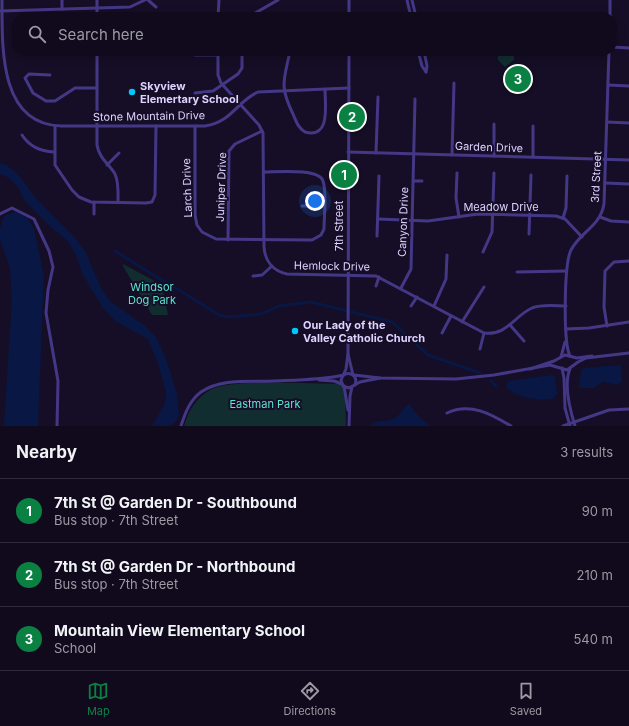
<!DOCTYPE html>
<meta charset="utf-8">
<style>
body{margin:0;font-family:Inter,sans-serif;background:#1e1829;color:#f1f3f6}
.you{position:absolute;left:315px;top:201px;width:14px;height:14px;margin:-10px;border:3px solid #fff;border-radius:50%;background:#1a73e8;box-shadow:0 0 0 6px #1a73e833}
.badge{display:grid;place-items:center;width:26px;height:26px;border-radius:50%;background:#0b8043;color:#fff;font-size:13px;font-weight:700}
.pin{position:absolute;translate:-50% -50%;border:2px solid #fff;box-shadow:0 1px 4px #0006}
.list{margin:0;padding:0;list-style:none}
h2{display:flex;justify-content:space-between;align-items:center;height:52px;margin:0;padding:0 16px;font-size:17px}
h2 small{font-size:13px;font-weight:400;color:#9c9aa3}
.list li{display:grid;grid-template-columns:26px 1fr auto;gap:12px;align-items:center;box-sizing:border-box;height:64px;padding:0 16px;border-top:1px solid #302b3b}
.list b{display:block;font-size:15px;white-space:nowrap}
.list p{margin:0;font-size:13px;white-space:nowrap;color:#9c9aa3}
.list em{font-size:13px;font-style:normal;color:#9c9aa3}
.icon{flex:none;width:22px;height:22px;fill:none;stroke:currentColor;stroke-width:2;stroke-linecap:round;stroke-linejoin:round}
.map{position:relative;flex:none;width:629px;height:426px;overflow:hidden}
.search{position:absolute;background:#100a1c;box-shadow:0 2px 10px #0003;left:12px;right:12px;top:12px;height:44px;display:flex;align-items:center;gap:10px;box-sizing:border-box;padding:0 14px;border-radius:16px;color:#9c9aa3;font-size:15px}
.sheet{height:244px;background:#100a1c}
nav{display:flex;justify-content:space-around;align-items:center;box-sizing:border-box;height:56px;border-top:1px solid #302b3b;background:#100a1c;font-size:11px;color:#9c9aa3}
nav a{display:grid;justify-items:center;gap:2px}
nav .on{color:#0b8043}
.map>svg:first-child{display:block}
.green{fill:#112d30}
.water{fill:#091745}
.lines{fill:none;stroke-linecap:round;stroke-linejoin:round}
.canal{stroke:#091745;stroke-width:3}
.minor{stroke:#443886;stroke-width:3}
.poi-dot{fill:#00c7fe;stroke:#150e26;stroke-width:1.5}
.labels{text-anchor:middle;dominant-baseline:central;stroke-width:4;stroke-linejoin:round;paint-order:stroke}
.poi-label{font-size:11px;font-weight:bold;fill:#ddd3ff;stroke:#150e26;text-anchor:start}
.street-label{font-size:11px;fill:#ddd3ff;stroke:#150e26}
.park-label{font-size:11px;fill:#5be3d1;stroke:#150e26}
</style>
<div class="map">
<svg width="629" height="426" viewBox="0 0 629 426">
<rect width="100%" height="100%" fill="#150e26"/>
<g class="green">
<path d="M113 51H154V56H114Z"/>
<path d="M498 51H514V60L505 67 498 60Z"/>
<path d="M123 264 162 285 168 315H152L123 266Z"/>
<path d="M302 383 343 384 345 386 346 426H184C188 411 197 397 210 390 228 380 281 383 302 383Z"/>
</g>
<g class="water">
<path d="M0 163 6 165 17 173 34 196 75 238 85 251 102 290 110 301 144 325 156 337 167 361 177 394 179 415 177 420 170 426H152L164 406 166 393 159 366 148 339 115 321 103 308 83 275 76 255 67 240 52 228 25 201 17 186 9 178 0 174Z"/>
<path d="M15 212 27 217 34 229 44 276 38 426H4L12 299 10 268 0 240V228L4 216Z"/>
<path d="M621 365 622 380 618 385 603 382 593 388H579L581 370 584 368Z"/>
<path d="M551 375 555 376 557 394 554 398C540 402 515 398 506 387L508 381Z"/>
<path d="M409 404 420 418 431 426H369C380 418 383 423 393 419 401 416 402 408 409 404Z"/>
</g>
<g class="lines">
<g class="canal">
<path d="M115 251 163 281"/>
<path d="M166 282 219 315 228 317 261 314 279 306 311 302 392 322 428 355 480 373"/>
<path d="M491 381 496 386"/>
</g>
<g class="minor">
<path d="M2 0C2 51 0 124 61 126H205C233 121 236 102 258 92L349 88"/>
<path d="M62 0V9"/>
<path d="M148 0 156 7"/>
<path d="M407 0 411 17"/>
<path d="M412 0 416 17"/>
<path d="M0 11 130 7 145 0"/>
<path d="M97 17V0"/>
<path d="M199 17H233"/>
<path d="M218 17 219 0"/>
<path d="M245 17 250 16 278 0"/>
<path d="M349 17V0"/>
<path d="M610 17V0"/>
<path d="M612 47 629 48"/>
<path d="M97 51V145C99 158 109 164 115 174 119 183 118 193 118 202"/>
<path d="M218 51V75L221 83 259 125 263 133 264 247C265 261 273 271 287 274L376 276 484 333C507 336 514 316 532 308 542 304 556 306 566 306"/>
<path d="M290 51C284 81 279 85 293 114 296 121 298 128 305 132 331 139 325 105 325 89"/>
<path d="M349 51 348 354 346 369 341 380 343 386 349 388 360 382 380 378"/>
<path d="M418 51 422 66 426 72"/>
<path d="M424 51 427 66 426 72"/>
<path d="M195 55H218"/>
<path d="M50 75 29 74 25 78 33 93 46 101H55L75 88H97"/>
<path d="M608 85 629 86"/>
<path d="M195 93 213 91 238 74 242 68V53"/>
<path d="M607 122 629 123"/>
<path d="M55 126V165L72 190 79 197 91 202 146 203 152 202 155 195 156 126"/>
<path d="M195 126V215L197 225 202 232 216 239 312 240 321 235 324 229C324 216 327 193 323 181 319 168 277 172 264 172"/>
<path d="M22 135C30 147 40 151 54 152"/>
<path d="M348 152 629 160"/>
<path d="M376 153 378 97"/>
<path d="M452 155 454 83"/>
<path d="M494 156V124"/>
<path d="M533 157V126"/>
<path d="M107 165 119 153"/>
<path d="M457 173 456 198 459 217"/>
<path d="M413 181H422"/>
<path d="M605 183 629 184"/>
<path d="M302 206H324"/>
<path d="M0 214 12 208 34 219 49 251 53 267 48 290 46 313 58 381 57 426"/>
<path d="M94 214V202"/>
<path d="M600 217 611 221 629 222"/>
<path d="M563 218 566 208 567 176"/>
<path d="M378 219 428 221 478 214 556 216 565 219 582 237"/>
<path d="M529 234 531 175"/>
<path d="M377 236 379 176"/>
<path d="M228 240 229 151 235 144 262 131"/>
<path d="M483 252 492 232 494 173"/>
<path d="M517 272 566 271"/>
<path d="M253 276 262 275 272 266"/>
<path d="M376 286 379 277"/>
<path d="M401 288 411 269 415 99"/>
<path d="M411 306 417 297"/>
<path d="M434 306 446 279 447 255"/>
<path d="M462 322 484 287"/>
<path d="M510 325 524 341"/>
<path d="M607 326 604 307 605 271 614 262 629 261"/>
<path d="M566 329 589 328 629 322"/>
<path d="M442 333 451 316"/>
<path d="M480 349 484 333"/>
<path d="M348 354 353 375"/>
<path d="M570 356C563 342 564 264 571 250 581 231 600 227 604 204L609 51"/>
<path d="M561 357 565 342"/>
<path d="M562 368 564 378 565 408 570 426"/>
<path d="M530 369 554 361 565 355 577 358 592 356"/>
<path d="M570 369C563 385 570 410 575 426"/>
<path d="M345 374C352 372 358 377 355 385"/>
<path d="M354 375 380 378 456 379 494 375 550 365 567 370 578 362 586 358 629 353"/>
<path d="M319 380 334 381 342 384"/>
<path d="M344 386 348 410"/>
<path d="M447 413C470 402 491 414 511 426"/>
<path d="M181 426C185 413 190 400 201 392 221 378 250 382 273 381 297 380 321 380 344 375"/>
<path d="M349 426 350 396 352 387"/>
<path d="M563 426 609 410 629 409"/>
</g>
</g>
<g class="poi-dot">
<circle cx="132" cy="92" r="4"/>
<circle cx="295" cy="331" r="4"/>
</g>
<g class="labels">
<g class="poi-label">
<text x="140" y="86">Skyview<tspan x="140" dy="13">Elemertary School</tspan></text>
<text x="303" y="325">Our Lady of the<tspan x="303" dy="13">Valley Catholic Church</tspan></text>
</g>
<g class="street-label">
<text transform="translate(149 116) rotate(-1)">Stone Mountain Drive</text>
<text transform="translate(489 147) rotate(2)">Garden Drive</text>
<text transform="translate(596 177) rotate(-87)">3rd Street</text>
<text transform="translate(221 187) rotate(-88)">Juniper Drive</text>
<text transform="translate(187 188) rotate(-92)">Larch Drive</text>
<text x="501" y="207">Meadow Drive</text>
<text transform="translate(403 222) rotate(-88)">Canyon Drive</text>
<text transform="translate(339 226) rotate(-90)">7th Street</text>
<text transform="translate(332 266) rotate(1)">Hemlock Drive</text>
</g>
<g class="park-label">
<text x="152" y="287">Windsor<tspan x="152" dy="13">Dog Park</tspan></text>
<text x="265" y="404">Eastman Park</text>
</g>
</g>
</svg>
<div class="you"></div>
<div class="pin badge" style="left:344px;top:175px">1</div>
<div class="pin badge" style="left:352px;top:117px">2</div>
<div class="pin badge" style="left:518px;top:79px">3</div>
<div class="search"><svg class="icon" aria-label="search" viewBox="0 0 24 24"><circle cx="10" cy="10" r="6"/><path d="M15 15l6 6"/></svg>Search here</div>
</div>
<section class="sheet">
<h2>Nearby<small>3 results</small></h2>
<ul class="list">
<li><span class="badge">1</span><div><b>7th St @ Garden Dr - Southbound</b><p>Bus stop · 7th Street</p></div><em>90 m</em></li>
<li><span class="badge">2</span><div><b>7th St @ Garden Dr - Northbound</b><p>Bus stop · 7th Street</p></div><em>210 m</em></li>
<li><span class="badge">3</span><div><b>Mountain View Elementary School</b><p>School</p></div><em>540 m</em></li>
</ul>
</section>
<nav>
<a class="on"><svg class="icon" aria-label="map" viewBox="0 0 24 24"><path d="M3 6l6-2 6 2 6-2v14l-6 2-6-2-6 2zM9 4v14M15 6v14"/></svg>Map</a>
<a><svg class="icon" aria-label="directions" viewBox="0 0 24 24"><path d="M12 3l9 9-9 9-9-9zM9 14v-3h6M13 9l2 2-2 2"/></svg>Directions</a>
<a><svg class="icon" aria-label="saved" viewBox="0 0 24 24"><path d="M7 4h10v16l-5-4-5 4z"/></svg>Saved</a>
</nav>
